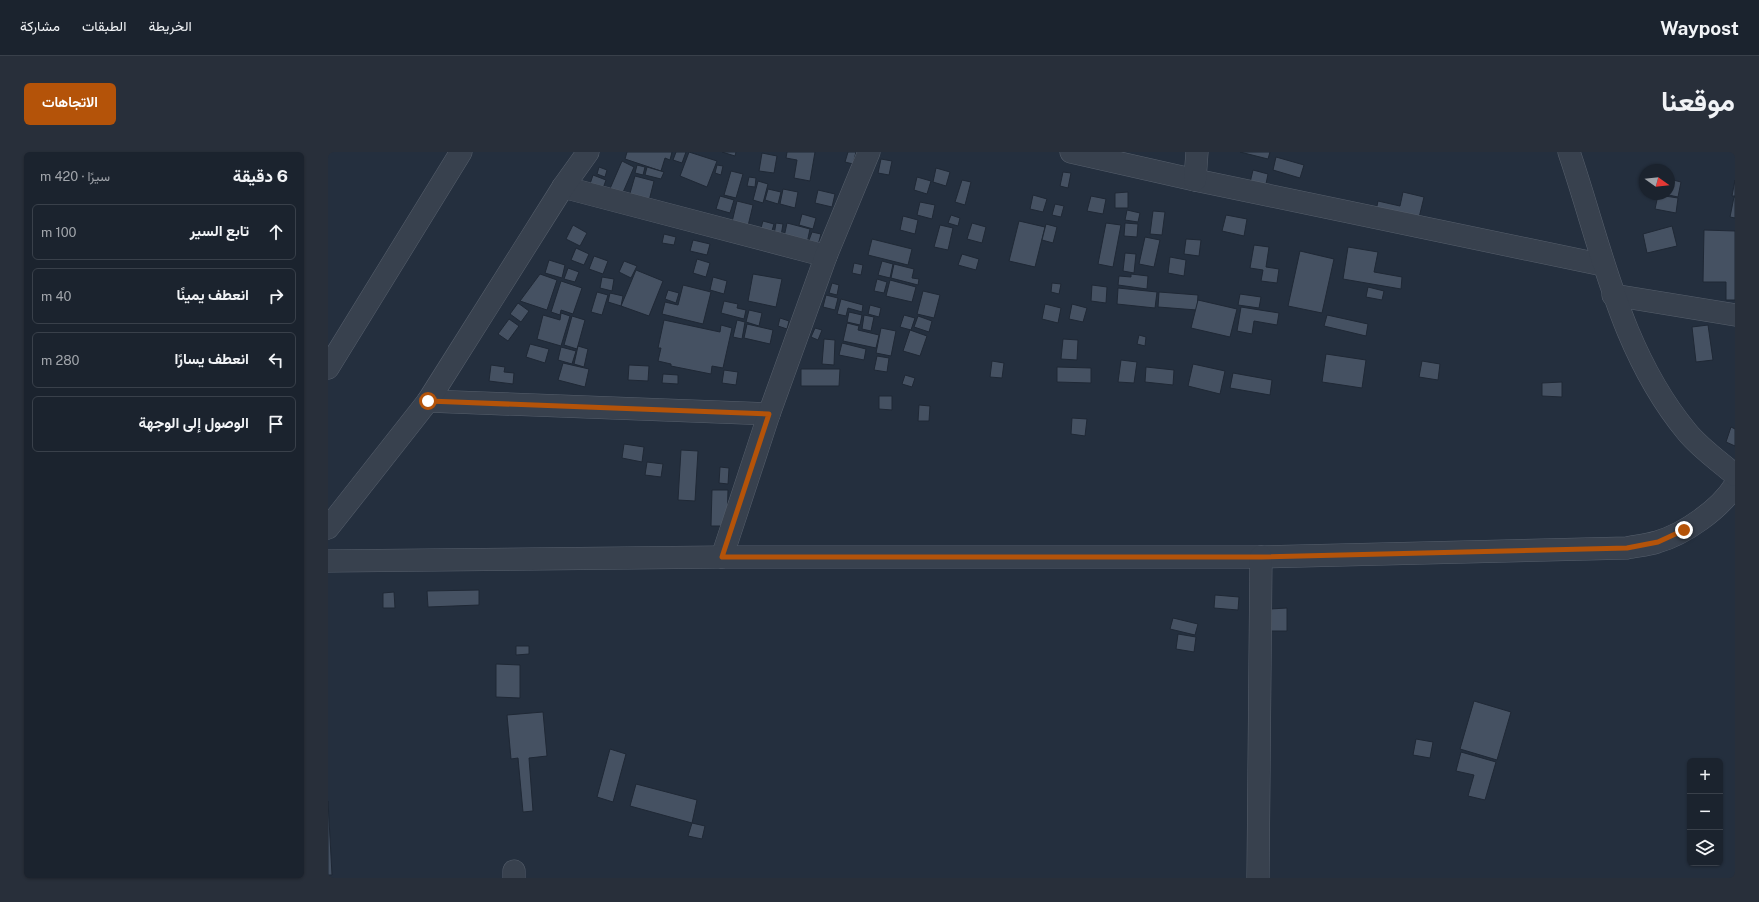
<!DOCTYPE html>
<html lang="ar">
<meta charset="utf-8">
<style>
body{margin:0;font-family:"Public Sans",Vazirmatn,sans-serif;background:#282f3a;color:#f1f3f6;direction:rtl}
.controls{position:absolute;right:12px;bottom:12px;display:grid;overflow:hidden;border-radius:6px;box-shadow:0 1px 3px #0004}
.controls button{width:36px;height:36px;display:grid;place-items:center;padding:0;border:0;border-bottom:1px solid #39404a;background:#1b232e;color:#f1f3f6;font:20px sans-serif}
.compass{position:absolute;left:1311px;top:12px;width:36px;height:36px;border-radius:50%;background:#1b232e;box-shadow:0 1px 3px #0004;rotate:105deg}
.stop{position:absolute;width:12px;height:12px;margin:-9px;border:3px solid #b45309;border-radius:50%;background:#fff}
.stop.end{background:#b45309;border-color:#fff;box-shadow:0 1px 4px #0008}
.list{margin:0;padding:0;list-style:none}
h2{display:flex;justify-content:space-between;align-items:center;height:52px;margin:0;padding:0 16px;font-size:17px}
h2 small{font-size:13px;font-weight:400;color:#a0a4aa}
.list li{display:grid;grid-template-columns:26px 1fr auto;gap:12px;align-items:center;box-sizing:border-box;height:56px;margin:0 8px 8px;padding:0 8px;border:1px solid #39404a;border-radius:6px}
.list b{display:block;font-size:15px;white-space:nowrap}
.list em{font-size:13px;font-style:normal;color:#a0a4aa}
.icon{flex:none;width:22px;height:22px;fill:none;stroke:currentColor;stroke-width:2;stroke-linecap:round;stroke-linejoin:round}
.map{position:relative;flex:none;width:1407px;height:726px;overflow:hidden;direction:ltr;border-radius:6px}
header{display:flex;align-items:center;gap:24px;box-sizing:border-box;height:56px;padding:0 20px;background:#1b232e;border-bottom:1px solid #39404a}
header strong{font-size:19px}
nav{display:flex;gap:22px;margin-inline-start:auto;font-size:14px}
.intro{display:flex;align-items:center;justify-content:space-between;box-sizing:border-box;height:96px;padding:0 24px}
h1{margin:0;font-size:28px}
.button{padding:10px 18px;border-radius:6px;background:#b45309;color:#fff;font-size:14px;font-weight:700}
main{display:flex;gap:24px;padding:0 24px}
aside{flex:1;background:#1b232e;border-radius:6px;box-shadow:0 1px 3px #0004}
.map>svg:first-child{display:block}
.building{fill:#455162;stroke:#1f2835}
.lines{fill:none;stroke-linecap:round;stroke-linejoin:round}
.minor-casing{stroke:#565f6c;stroke-width:23}
.tertiary-casing{stroke:#565f6c;stroke-width:23}
.minor{stroke:#38414e;stroke-width:22}
.tertiary{stroke:#38414e;stroke-width:22}
.route{stroke:#b45309;stroke-width:5}
</style>
<header>
<strong>Waypost</strong>
<nav><a>الخريطة</a><a>الطبقات</a><a>مشاركة</a></nav>
</header>
<div class="intro"><h1>موقعنا</h1><a class="button">الاتجاهات</a></div>
<main>
<div class="map">
<svg width="1407" height="726" viewBox="0 0 1407 726">
<rect width="100%" height="100%" fill="#242f3e"/>
<g class="building">
<path d="M299 0H344L342 8 337 6 333 19 297 7Z"/>
<path d="M348 0H358L354 11 345 8Z"/>
<path d="M361 0 389 9 379 35 352 24Z"/>
<path d="M394 0H408L407 4Z"/>
<path d="M459 0H487L482 29 466 26 469 8 458 6Z"/>
<path d="M520 0H528L525 12 517 10Z"/>
<path d="M912 0H942L940 7Z"/>
<path d="M434 1 449 4 446 21 431 19Z"/>
<path d="M948 5 976 13 972 26 945 18Z"/>
<path d="M553 7 564 9 561 23 550 21Z"/>
<path d="M294 9 306 15 293 45 281 39Z"/>
<path d="M309 13 317 15 315 23 307 21Z"/>
<path d="M389 13 395 14 393 23 387 21Z"/>
<path d="M271 15 279 18 277 25 269 22Z"/>
<path d="M319 15 336 20 333 27 317 23Z"/>
<path d="M608 16 622 20 618 34 605 30Z"/>
<path d="M925 18 940 22 936 42 920 39Z"/>
<path d="M403 19 415 22 408 46 396 43Z"/>
<path d="M735 20 743 21 740 36 732 34Z"/>
<path d="M265 23 278 28 274 39 261 35Z"/>
<path d="M307 24 326 29 320 53 300 48Z"/>
<path d="M421 25 428 26 427 35 419 34Z"/>
<path d="M589 25 603 29 599 42 586 38Z"/>
<path d="M1341 27 1353 30 1350 45 1336 42H1341Z"/>
<path d="M634 28 643 30 637 53 627 50Z"/>
<path d="M1407 28V44H1404Z"/>
<path d="M430 29 440 32 435 51 425 48Z"/>
<path d="M440 37 453 40 450 52 437 48Z"/>
<path d="M455 37 470 40 467 56 452 52Z"/>
<path d="M490 38 507 42 504 55 487 51Z"/>
<path d="M800 40V56H787V41Z"/>
<path d="M1075 40 1096 45 1089 74 1047 64 1050 49 1072 54Z"/>
<path d="M705 43 719 47 715 60 702 57Z"/>
<path d="M1330 43 1350 46 1348 61 1327 57Z"/>
<path d="M392 44 406 48 402 61 388 57Z"/>
<path d="M763 44 778 47 775 62 759 59Z"/>
<path d="M1406 45H1407V66L1402 65Z"/>
<path d="M409 49 425 53 420 74 404 70Z"/>
<path d="M592 50 607 53 604 67 589 63Z"/>
<path d="M727 52 736 54 733 65 724 63Z"/>
<path d="M799 58 812 61 810 70 797 68Z"/>
<path d="M825 59 837 60 834 83 822 82Z"/>
<path d="M474 62 488 66 485 77 471 73Z"/>
<path d="M623 63 632 66 630 74 620 71Z"/>
<path d="M898 63 919 67 916 84 894 79Z"/>
<path d="M575 64 590 68 587 82 572 78Z"/>
<path d="M435 69 446 72 443 82 432 79Z"/>
<path d="M691 69 717 75 707 115 681 109Z"/>
<path d="M448 71 455 72 453 84 446 83Z"/>
<path d="M459 71 482 77 479 91 456 85Z"/>
<path d="M644 71 658 75 654 91 639 87Z"/>
<path d="M778 71 793 73 785 115 770 112Z"/>
<path d="M797 71 810 72 809 85 796 84Z"/>
<path d="M718 72 729 75 725 91 714 88Z"/>
<path d="M245 73 259 81 252 94 238 87Z"/>
<path d="M612 73 625 76 620 98 606 95Z"/>
<path d="M1344 74 1349 94 1319 101 1315 82Z"/>
<path d="M1376 78 1407 79V148H1398V130H1375Z"/>
<path d="M484 80 493 82 490 93 480 91Z"/>
<path d="M336 82 348 85 346 93 334 91Z"/>
<path d="M817 85 832 88 826 115 811 112Z"/>
<path d="M544 87 584 97 580 113 540 103Z"/>
<path d="M858 87 873 88 871 104 856 102Z"/>
<path d="M365 88 382 92 379 103 362 99Z"/>
<path d="M926 93 941 95 938 115 951 117 949 131 933 129 935 118 922 116Z"/>
<path d="M1020 95 1050 100 1046 120 1074 125 1073 137 1015 127Z"/>
<path d="M248 96 261 102 256 113 243 108Z"/>
<path d="M972 99 1006 107 994 161 960 154Z"/>
<path d="M797 101 808 102 806 121 795 119Z"/>
<path d="M634 102 651 107 648 118 630 113Z"/>
<path d="M266 104 280 109 275 122 261 117Z"/>
<path d="M842 105 858 108 856 124 840 121Z"/>
<path d="M369 107 382 111 378 125 365 121Z"/>
<path d="M221 108 237 113 234 126 217 121Z"/>
<path d="M296 109 309 114 303 126 291 120Z"/>
<path d="M554 109 565 112 562 126 550 123Z"/>
<path d="M526 111 535 113 533 123 524 121Z"/>
<path d="M566 112 586 117 584 126 591 127 590 133 563 126Z"/>
<path d="M240 116 251 120 247 130 236 127Z"/>
<path d="M308 118 335 129 321 164 293 154Z"/>
<path d="M212 122 229 128 219 158 192 149Z"/>
<path d="M425 122 454 127 448 155 420 149Z"/>
<path d="M803 122 820 124 819 137 790 133 791 124 803 125Z"/>
<path d="M274 125 286 127 284 139 272 136Z"/>
<path d="M385 125 399 129 396 142 382 138Z"/>
<path d="M549 127 559 130 556 141 546 139Z"/>
<path d="M562 128 588 135 584 150 558 144Z"/>
<path d="M233 129 254 136 245 162 233 158 232 163 223 160Z"/>
<path d="M504 131 511 133 509 143 501 141Z"/>
<path d="M724 131 733 132 731 142 723 140Z"/>
<path d="M355 133 383 140 375 172 334 162 337 150 350 153Z"/>
<path d="M764 133 779 135 778 151 763 149Z"/>
<path d="M1040 135 1056 139 1054 148 1038 145Z"/>
<path d="M790 136 829 140 827 156 789 152Z"/>
<path d="M340 138 351 141 348 151 337 147Z"/>
<path d="M595 139 612 143 606 166 589 162Z"/>
<path d="M269 140 280 143 274 163 263 160Z"/>
<path d="M831 140 870 143 869 158 830 155Z"/>
<path d="M282 141 295 144 293 154 280 150Z"/>
<path d="M912 142 933 145 931 156 910 153Z"/>
<path d="M498 143 510 146 507 158 495 155Z"/>
<path d="M513 147 535 153 534 160 520 156 518 164 509 162Z"/>
<path d="M870 148 909 157 902 185 863 176Z"/>
<path d="M396 149 410 152 409 156 418 158 416 167 393 161Z"/>
<path d="M190 151 201 159 193 170 182 162Z"/>
<path d="M717 152 733 156 730 171 714 167Z"/>
<path d="M744 152 759 156 755 170 741 167Z"/>
<path d="M542 153 553 156 551 165 540 162Z"/>
<path d="M913 155 951 161 949 173 926 169 924 182 909 179Z"/>
<path d="M421 158 434 161 431 174 418 170Z"/>
<path d="M521 160 534 163 532 173 519 170Z"/>
<path d="M233 161 242 164 233 194 209 187 215 163 232 168Z"/>
<path d="M536 163 546 165 543 179 534 177Z"/>
<path d="M576 163 587 166 583 178 572 175Z"/>
<path d="M999 163 1040 172 1038 184 996 174Z"/>
<path d="M244 164 257 168 249 197 236 193Z"/>
<path d="M590 164 604 169 601 180 586 175Z"/>
<path d="M452 166 461 169 459 177 450 174Z"/>
<path d="M181 167 191 174 180 189 170 182Z"/>
<path d="M336 168 392 180 393 173 404 176 395 216 384 214 383 222 343 214V212L330 209 333 196H330Z"/>
<path d="M409 168 417 170 414 187 405 185Z"/>
<path d="M519 171 531 174 530 178 551 183 548 196 515 189Z"/>
<path d="M419 172 445 178 442 192 416 186Z"/>
<path d="M1380 173 1385 208 1368 210 1364 175Z"/>
<path d="M487 176 494 178 490 188 483 185Z"/>
<path d="M553 176 568 179 563 204 548 201Z"/>
<path d="M582 178 599 184 592 204 575 199Z"/>
<path d="M811 183 818 185 817 194 809 192Z"/>
<path d="M496 187 507 188 506 213 494 212Z"/>
<path d="M735 187 750 188 749 208 733 207Z"/>
<path d="M514 191 538 197 536 208 511 203Z"/>
<path d="M202 192 221 197 217 211 198 205Z"/>
<path d="M250 194 260 197 256 215 246 212Z"/>
<path d="M233 195 248 199 244 212 230 208Z"/>
<path d="M998 202 1038 208 1034 236 994 230Z"/>
<path d="M549 204 561 206 559 220 546 218Z"/>
<path d="M793 208 809 210 806 231 790 230Z"/>
<path d="M664 209 676 211 674 226 662 225Z"/>
<path d="M1094 209 1112 212 1110 228 1091 225Z"/>
<path d="M235 211 261 217 257 235 230 228Z"/>
<path d="M865 212 897 219 892 242 860 234Z"/>
<path d="M163 213 177 215 176 220 186 221 185 232 161 229Z"/>
<path d="M301 213 321 214 320 229 300 228Z"/>
<path d="M729 215 763 216V231L729 230Z"/>
<path d="M818 215 846 218 845 233 817 230Z"/>
<path d="M473 217H512L511 234H473Z"/>
<path d="M396 218 410 220 408 233 394 231Z"/>
<path d="M905 221 944 228 942 243 902 236Z"/>
<path d="M335 222 350 223V232L334 231Z"/>
<path d="M577 223 587 226 584 235 574 232Z"/>
<path d="M1234 230V245L1214 244V231Z"/>
<path d="M551 244H564V258L551 257Z"/>
<path d="M591 253 602 254 601 269H590Z"/>
<path d="M744 266 759 267 757 284 743 282Z"/>
<path d="M1403 275 1407 277V294L1398 290Z"/>
<path d="M296 292 316 295 314 310 294 306Z"/>
<path d="M353 298 370 299 367 349 350 348Z"/>
<path d="M319 310 335 312 333 325 317 323Z"/>
<path d="M392 315 401 316 400 332 391 331Z"/>
<path d="M384 338H400L399 374H383Z"/>
<path d="M151 438V453L100 455 99 439Z"/>
<path d="M66 440 67 456H55V441Z"/>
<path d="M887 443 911 445 910 458 886 456Z"/>
<path d="M959 456V479H942V457Z"/>
<path d="M845 466 870 472 867 483 842 477Z"/>
<path d="M850 482 868 485 866 500 848 497Z"/>
<path d="M188 494H201V502L188 503Z"/>
<path d="M168 512 192 513V546L168 545Z"/>
<path d="M1146 549 1183 560 1169 608 1132 597Z"/>
<path d="M215 560 219 604 201 606 205 659 195 660 190 606 183 607 179 563Z"/>
<path d="M1088 587 1105 590 1102 606 1085 603Z"/>
<path d="M282 597 298 602 285 650 269 645Z"/>
<path d="M1133 600 1168 610 1157 648 1140 644 1146 623 1128 619Z"/>
<path d="M308 632 369 648 364 671 302 654Z"/>
<path d="M0 649 4 723H0Z"/>
<path d="M364 671 377 674 374 687 360 684Z"/>
</g>
<g class="lines">
<defs>
<g id="minor">
<path d="M743 0 867 28 1275 113"/>
<path d="M867 28 869 0"/>
<path d="M235 35 498 104"/>
<path d="M1285 143 1407 163"/>
<path d="M0 216 133 0"/>
<path d="M100 249 441 262"/>
<path d="M0 376 100 249 235 35 260 0"/>
<path d="M394 405 441 262 498 104 541 0"/>
<path d="M0 409 394 405H933L1299 396C1309 394 1320 393 1329 390 1357 382 1392 357 1407 333"/>
<path d="M186 719V726"/>
<path d="M930 726 933 405"/>
</g>
<path id="tertiary" d="M1241 0C1274 97 1292 199 1359 280 1372 296 1392 310 1407 323"/>
</defs>
<use href="#minor" class="minor-casing"/>
<use href="#tertiary" class="tertiary-casing"/>
<use href="#minor" class="minor"/>
<use href="#tertiary" class="tertiary"/>
</g>
<g class="lines">
<path class="route" d="M100 249 441 262 394 405H933L1299 396 1330 390 1356 378"/>
</g>
</svg>
<div class="controls">
<button>+</button>
<button>−</button>
<button><svg class="icon" aria-label="layers" viewBox="0 0 24 24"><path d="M12 4l9 5-9 5-9-5zM3 14l9 5 9-5"/></svg></button>
</div>
<svg class="compass" viewBox="-18 -18 36 36"><path d="M0-13l5 13h-10z" fill="#e53935"/><path d="M0 13l5-13h-10z" fill="#a0a4aa"/></svg>
<div class="stop" style="left:100px;top:249px"></div>
<div class="stop end" style="left:1356px;top:378px"></div>
</div>
<aside>
<h2>6 دقيقة<small>سيرًا · 420 m</small></h2>
<ul class="list">
<li><svg class="icon" aria-label="ahead" viewBox="0 0 24 24"><path d="M12 20V5M6 11l6-6 6 6"/></svg><div><b>تابع السير</b></div><em>100 m</em></li>
<li><svg class="icon" aria-label="right" viewBox="0 0 24 24"><path d="M7 20v-9h11M14 6l5 5-5 5"/></svg><div><b>انعطف يمينًا</b></div><em>40 m</em></li>
<li><svg class="icon" aria-label="left" viewBox="0 0 24 24"><path d="M17 20v-9H6M10 6l-5 5 5 5"/></svg><div><b>انعطف يسارًا</b></div><em>280 m</em></li>
<li><svg class="icon" aria-label="arrive" viewBox="0 0 24 24"><path d="M6 21V4h12l-3 4 3 4H6"/></svg><div><b>الوصول إلى الوجهة</b></div></li>
</ul>
</aside>
</main>
